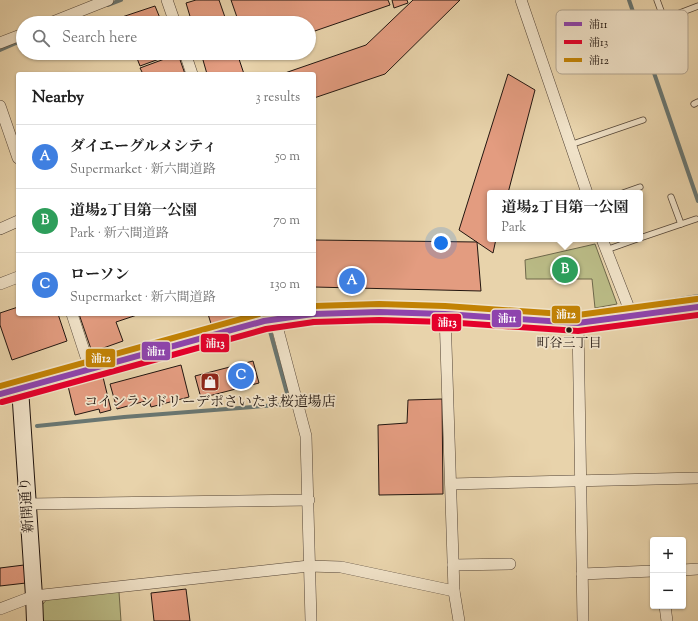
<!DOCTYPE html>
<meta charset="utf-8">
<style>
body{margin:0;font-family:"Sorts Mill Goudy","Noto Serif JP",serif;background:#f6f6f6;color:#222}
.controls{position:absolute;right:12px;bottom:12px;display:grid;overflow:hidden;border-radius:4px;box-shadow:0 1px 3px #0004}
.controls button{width:36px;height:36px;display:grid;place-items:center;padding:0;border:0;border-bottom:1px solid #e0e0e0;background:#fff;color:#222;font:20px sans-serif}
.you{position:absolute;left:441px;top:243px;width:14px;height:14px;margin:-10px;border:3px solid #fff;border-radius:50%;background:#1a73e8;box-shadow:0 0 0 6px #1a73e833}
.badge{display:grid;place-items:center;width:26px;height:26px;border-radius:50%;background:#db2777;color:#fff;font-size:13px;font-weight:700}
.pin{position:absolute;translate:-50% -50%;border:2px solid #fff;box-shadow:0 1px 4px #0006}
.popup{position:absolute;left:487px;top:190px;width:156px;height:52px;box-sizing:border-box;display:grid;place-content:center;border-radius:4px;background:#fff;filter:drop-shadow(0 1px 3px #0005);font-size:13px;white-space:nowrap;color:#767676}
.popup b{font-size:15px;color:#222}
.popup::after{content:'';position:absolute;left:50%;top:100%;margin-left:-8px;border:8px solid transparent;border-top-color:#fff}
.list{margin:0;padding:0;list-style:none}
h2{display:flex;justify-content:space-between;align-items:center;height:52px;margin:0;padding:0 16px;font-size:17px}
h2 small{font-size:13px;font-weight:400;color:#767676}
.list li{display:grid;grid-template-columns:26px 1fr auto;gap:12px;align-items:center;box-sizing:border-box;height:64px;padding:0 16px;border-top:1px solid #e0e0e0}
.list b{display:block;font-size:15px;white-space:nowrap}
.list p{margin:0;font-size:13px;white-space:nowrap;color:#767676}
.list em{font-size:13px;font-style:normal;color:#767676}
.icon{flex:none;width:22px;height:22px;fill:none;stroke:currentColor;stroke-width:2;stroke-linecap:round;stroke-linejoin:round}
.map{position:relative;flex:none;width:698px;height:621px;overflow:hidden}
.search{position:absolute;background:#fff;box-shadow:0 1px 3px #0004;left:16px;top:16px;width:300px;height:44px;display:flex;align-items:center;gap:10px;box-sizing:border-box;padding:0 14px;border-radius:22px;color:#767676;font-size:15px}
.panel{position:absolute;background:#fff;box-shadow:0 1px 3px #0004;left:16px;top:72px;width:300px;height:244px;border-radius:4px}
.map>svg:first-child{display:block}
.green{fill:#babb86;stroke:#6e684b}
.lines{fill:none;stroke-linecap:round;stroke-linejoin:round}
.stream{stroke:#697671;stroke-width:4}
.building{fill:#e39c80;stroke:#221610}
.lane-casing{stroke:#544537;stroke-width:7}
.street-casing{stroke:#544537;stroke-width:12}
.secondary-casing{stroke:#221610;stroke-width:18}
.primary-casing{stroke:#221610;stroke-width:20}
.lane{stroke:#f0e2c8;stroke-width:5.5}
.street{stroke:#f0e2c8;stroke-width:11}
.secondary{stroke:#f0e2c8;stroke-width:16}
.primary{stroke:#e4ba76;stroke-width:18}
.bus-1-casing{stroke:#f0e2c8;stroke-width:9}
.bus-2-casing{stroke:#f0e2c8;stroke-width:9}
.bus-3-casing{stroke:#f0e2c8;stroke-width:9}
.bus-1{stroke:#8e44ad;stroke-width:6}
.bus-2{stroke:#e4002b;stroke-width:6}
.bus-3{stroke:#c28204;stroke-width:6}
.bus-dot{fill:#221610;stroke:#f0e2c8;stroke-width:1.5}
.labels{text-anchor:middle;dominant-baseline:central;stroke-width:3.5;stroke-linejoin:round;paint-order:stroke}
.bus-label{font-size:13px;fill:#221610;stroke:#f0e2c8}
.poi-label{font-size:14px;fill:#221610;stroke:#f0e2c8}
.street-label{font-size:14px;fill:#221610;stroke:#f0e2c8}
.key{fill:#f0e2c8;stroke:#b2a591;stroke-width:1}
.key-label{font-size:11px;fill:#221610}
.line-badge{stroke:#f0e2c8;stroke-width:1.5}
.badge-label{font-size:11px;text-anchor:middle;font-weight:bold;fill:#fff}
</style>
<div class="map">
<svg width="698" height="621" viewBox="0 0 698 621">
<rect width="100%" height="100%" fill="#e8d3ab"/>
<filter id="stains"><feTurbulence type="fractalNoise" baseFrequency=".005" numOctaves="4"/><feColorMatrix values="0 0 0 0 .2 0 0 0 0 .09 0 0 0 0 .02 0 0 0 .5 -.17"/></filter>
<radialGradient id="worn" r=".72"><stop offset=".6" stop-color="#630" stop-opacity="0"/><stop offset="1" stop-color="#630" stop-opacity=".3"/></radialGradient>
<g class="green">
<path d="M595 244 617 304 595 308 592 279H526L525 260Z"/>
<path d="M119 592 121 621H42V605L49 597Z"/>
</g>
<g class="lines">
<g class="stream">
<path d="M629 0 698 201"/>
<path d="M108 5 121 0"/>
<path d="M65 23 78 18"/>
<path d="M0 50 23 40"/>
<path d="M381 303 400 304"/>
<path d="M314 304 372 303"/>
<path d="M633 307 698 296"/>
<path d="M37 426 124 417 290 404 268 324"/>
</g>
</g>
<g class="building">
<path d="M196 0H219L227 23H192L186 3Z"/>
<path d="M231 0H388L390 5 309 33V23H239Z"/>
<path d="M392 0H407L408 3 394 8Z"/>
<path d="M413 0H460L385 74 314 98V74H282L366 45Z"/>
<path d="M155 6 162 23H124L122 17Z"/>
<path d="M135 53H173V54L140 66Z"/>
<path d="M201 53H237L244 74H207Z"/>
<path d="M178 54 185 74H143L140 68Z"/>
<path d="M508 74 535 90 508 193H490V239H496L493 253 459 230Z"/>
<path d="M314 240 477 242 481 291 314 287Z"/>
<path d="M18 307V314H58L67 341 12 360 0 325V313Z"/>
<path d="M79 314H140L116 322 123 341 92 352Z"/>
<path d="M208 314H250L212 327Z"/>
<path d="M253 361 259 383 201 398 195 376Z"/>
<path d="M181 365 189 397 151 407 149 400 117 409 110 384Z"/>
<path d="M103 377 111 410 100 413 99 409 75 415 68 386Z"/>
<path d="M442 399 443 494 379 495 378 425 407 423 408 400Z"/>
<path d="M24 565 26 583 0 586V568Z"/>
<path d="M186 589 190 621H154L151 593Z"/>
</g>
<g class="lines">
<defs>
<g id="lane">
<path d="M657 0 664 19 698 6"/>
<path d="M694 104 698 102"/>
<path d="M570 145 643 120"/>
<path d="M623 193 640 187"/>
<path d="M671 197 681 224"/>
<path d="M640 238 696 219"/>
<path d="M606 250 637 239"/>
</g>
<g id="street">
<path d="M167 0 175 23"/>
<path d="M521 0 587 193"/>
<path d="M50 23 108 0"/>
<path d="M0 43 23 34"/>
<path d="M185 53 192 74"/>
<path d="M0 106 18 158"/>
<path d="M0 229 18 221"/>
<path d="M602 239 632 316"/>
<path d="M0 284 18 277"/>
<path d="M72 314 90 369"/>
<path d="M445 314 454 591 459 621"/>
<path d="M274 315 306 436 311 621"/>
<path d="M578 323 583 621"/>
<path d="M451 484 698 478"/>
<path d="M28 504 309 500"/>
<path d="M453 565 510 564"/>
<path d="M683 570 698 569"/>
<path d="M582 574 653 571"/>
<path d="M665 606 667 621"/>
<path d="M0 609 34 596 309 566 341 567 454 591"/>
</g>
<path id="secondary" d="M20 388 34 596 35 621"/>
<g id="primary">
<path d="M314 314 379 312 445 314 578 323 698 307"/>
<path d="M0 394 264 321 313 314"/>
</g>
</defs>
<use href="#lane" class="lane-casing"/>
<use href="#street" class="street-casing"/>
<use href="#secondary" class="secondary-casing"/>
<use href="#primary" class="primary-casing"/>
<use href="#lane" class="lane"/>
<use href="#street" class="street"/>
<use href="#secondary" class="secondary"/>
<use href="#primary" class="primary"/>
<defs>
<g id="bus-1">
<path d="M314 314 379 312 445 314 578 323 698 307"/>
<path d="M0 394 264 321 313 314"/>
</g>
<g id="bus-2">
<path d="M314 322 379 320 445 322 578 331 698 315"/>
<path d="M2 402 266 329 314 322"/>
</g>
<g id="bus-3">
<path d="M314 306 379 304 445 306 578 315 697 299"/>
<path d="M0 386 259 314"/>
</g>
</defs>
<use href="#bus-1" class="bus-1-casing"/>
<use href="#bus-2" class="bus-2-casing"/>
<use href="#bus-3" class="bus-3-casing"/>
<use href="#bus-1" class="bus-1"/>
<use href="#bus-2" class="bus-2"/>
<use href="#bus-3" class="bus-3"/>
</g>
<defs>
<symbol id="shop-square" viewBox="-11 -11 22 22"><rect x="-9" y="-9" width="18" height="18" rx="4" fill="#8f2418" stroke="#f0e2c8"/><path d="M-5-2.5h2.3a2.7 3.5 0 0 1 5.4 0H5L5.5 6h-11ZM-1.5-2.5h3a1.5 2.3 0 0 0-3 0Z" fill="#fff"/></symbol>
</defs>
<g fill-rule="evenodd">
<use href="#shop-square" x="199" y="371" width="22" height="22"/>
</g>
<circle class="bus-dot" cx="569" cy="330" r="3.5"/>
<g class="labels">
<g class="bus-label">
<text x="569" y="344">町谷三丁目</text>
</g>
<g class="poi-label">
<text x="210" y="403">コインランドリーデポさいたま桜道場店</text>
</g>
<g class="street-label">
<text transform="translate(28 505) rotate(-94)">新開通り</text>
</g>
</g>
<rect x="556" y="10" width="132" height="64" rx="6" class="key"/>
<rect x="564" y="22" width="18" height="4" fill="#8e44ad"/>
<rect x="564" y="40" width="18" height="4" fill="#e4002b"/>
<rect x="564" y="58" width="18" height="4" fill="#c28204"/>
<g class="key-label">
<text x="589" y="28">浦11</text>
<text x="589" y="46">浦13</text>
<text x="589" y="64">浦12</text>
</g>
<g class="line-badge">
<rect x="551" y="305" width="30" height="19" rx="4" fill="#c28204"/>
<rect x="491" y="309" width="31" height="19" rx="4" fill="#8e44ad"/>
<rect x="431" y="313" width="31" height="19" rx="4" fill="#e4002b"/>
<rect x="200" y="333" width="30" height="20" rx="4" fill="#e4002b"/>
<rect x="141" y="341" width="30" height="20" rx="4" fill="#8e44ad"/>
<rect x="85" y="348" width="31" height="20" rx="4" fill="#c28204"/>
</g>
<g class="badge-label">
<text x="566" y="318">浦12</text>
<text x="507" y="322">浦11</text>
<text x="447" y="326">浦13</text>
<text x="215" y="347">浦13</text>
<text x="156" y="355">浦11</text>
<text x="101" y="362">浦12</text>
</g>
<rect width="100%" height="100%" filter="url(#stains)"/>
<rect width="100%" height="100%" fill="url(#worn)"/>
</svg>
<div class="controls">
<button>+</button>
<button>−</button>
</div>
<div class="you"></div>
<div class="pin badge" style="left:352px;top:281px;background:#3f7fe0">A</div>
<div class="pin badge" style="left:565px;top:270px;background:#2e9e5b">B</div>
<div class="popup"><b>道場2丁目第一公園</b>Park</div>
<div class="pin badge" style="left:241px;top:376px;background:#3f7fe0">C</div>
<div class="search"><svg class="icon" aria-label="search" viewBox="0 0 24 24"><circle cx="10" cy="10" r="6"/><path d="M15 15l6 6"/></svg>Search here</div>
<section class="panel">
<h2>Nearby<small>3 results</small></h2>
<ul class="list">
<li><span class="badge" style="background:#3f7fe0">A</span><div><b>ダイエーグルメシティ</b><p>Supermarket · 新六間道路</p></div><em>50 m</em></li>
<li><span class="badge" style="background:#2e9e5b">B</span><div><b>道場2丁目第一公園</b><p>Park · 新六間道路</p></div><em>70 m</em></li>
<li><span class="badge" style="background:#3f7fe0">C</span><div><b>ローソン</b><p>Supermarket · 新六間道路</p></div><em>130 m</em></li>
</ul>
</section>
</div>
